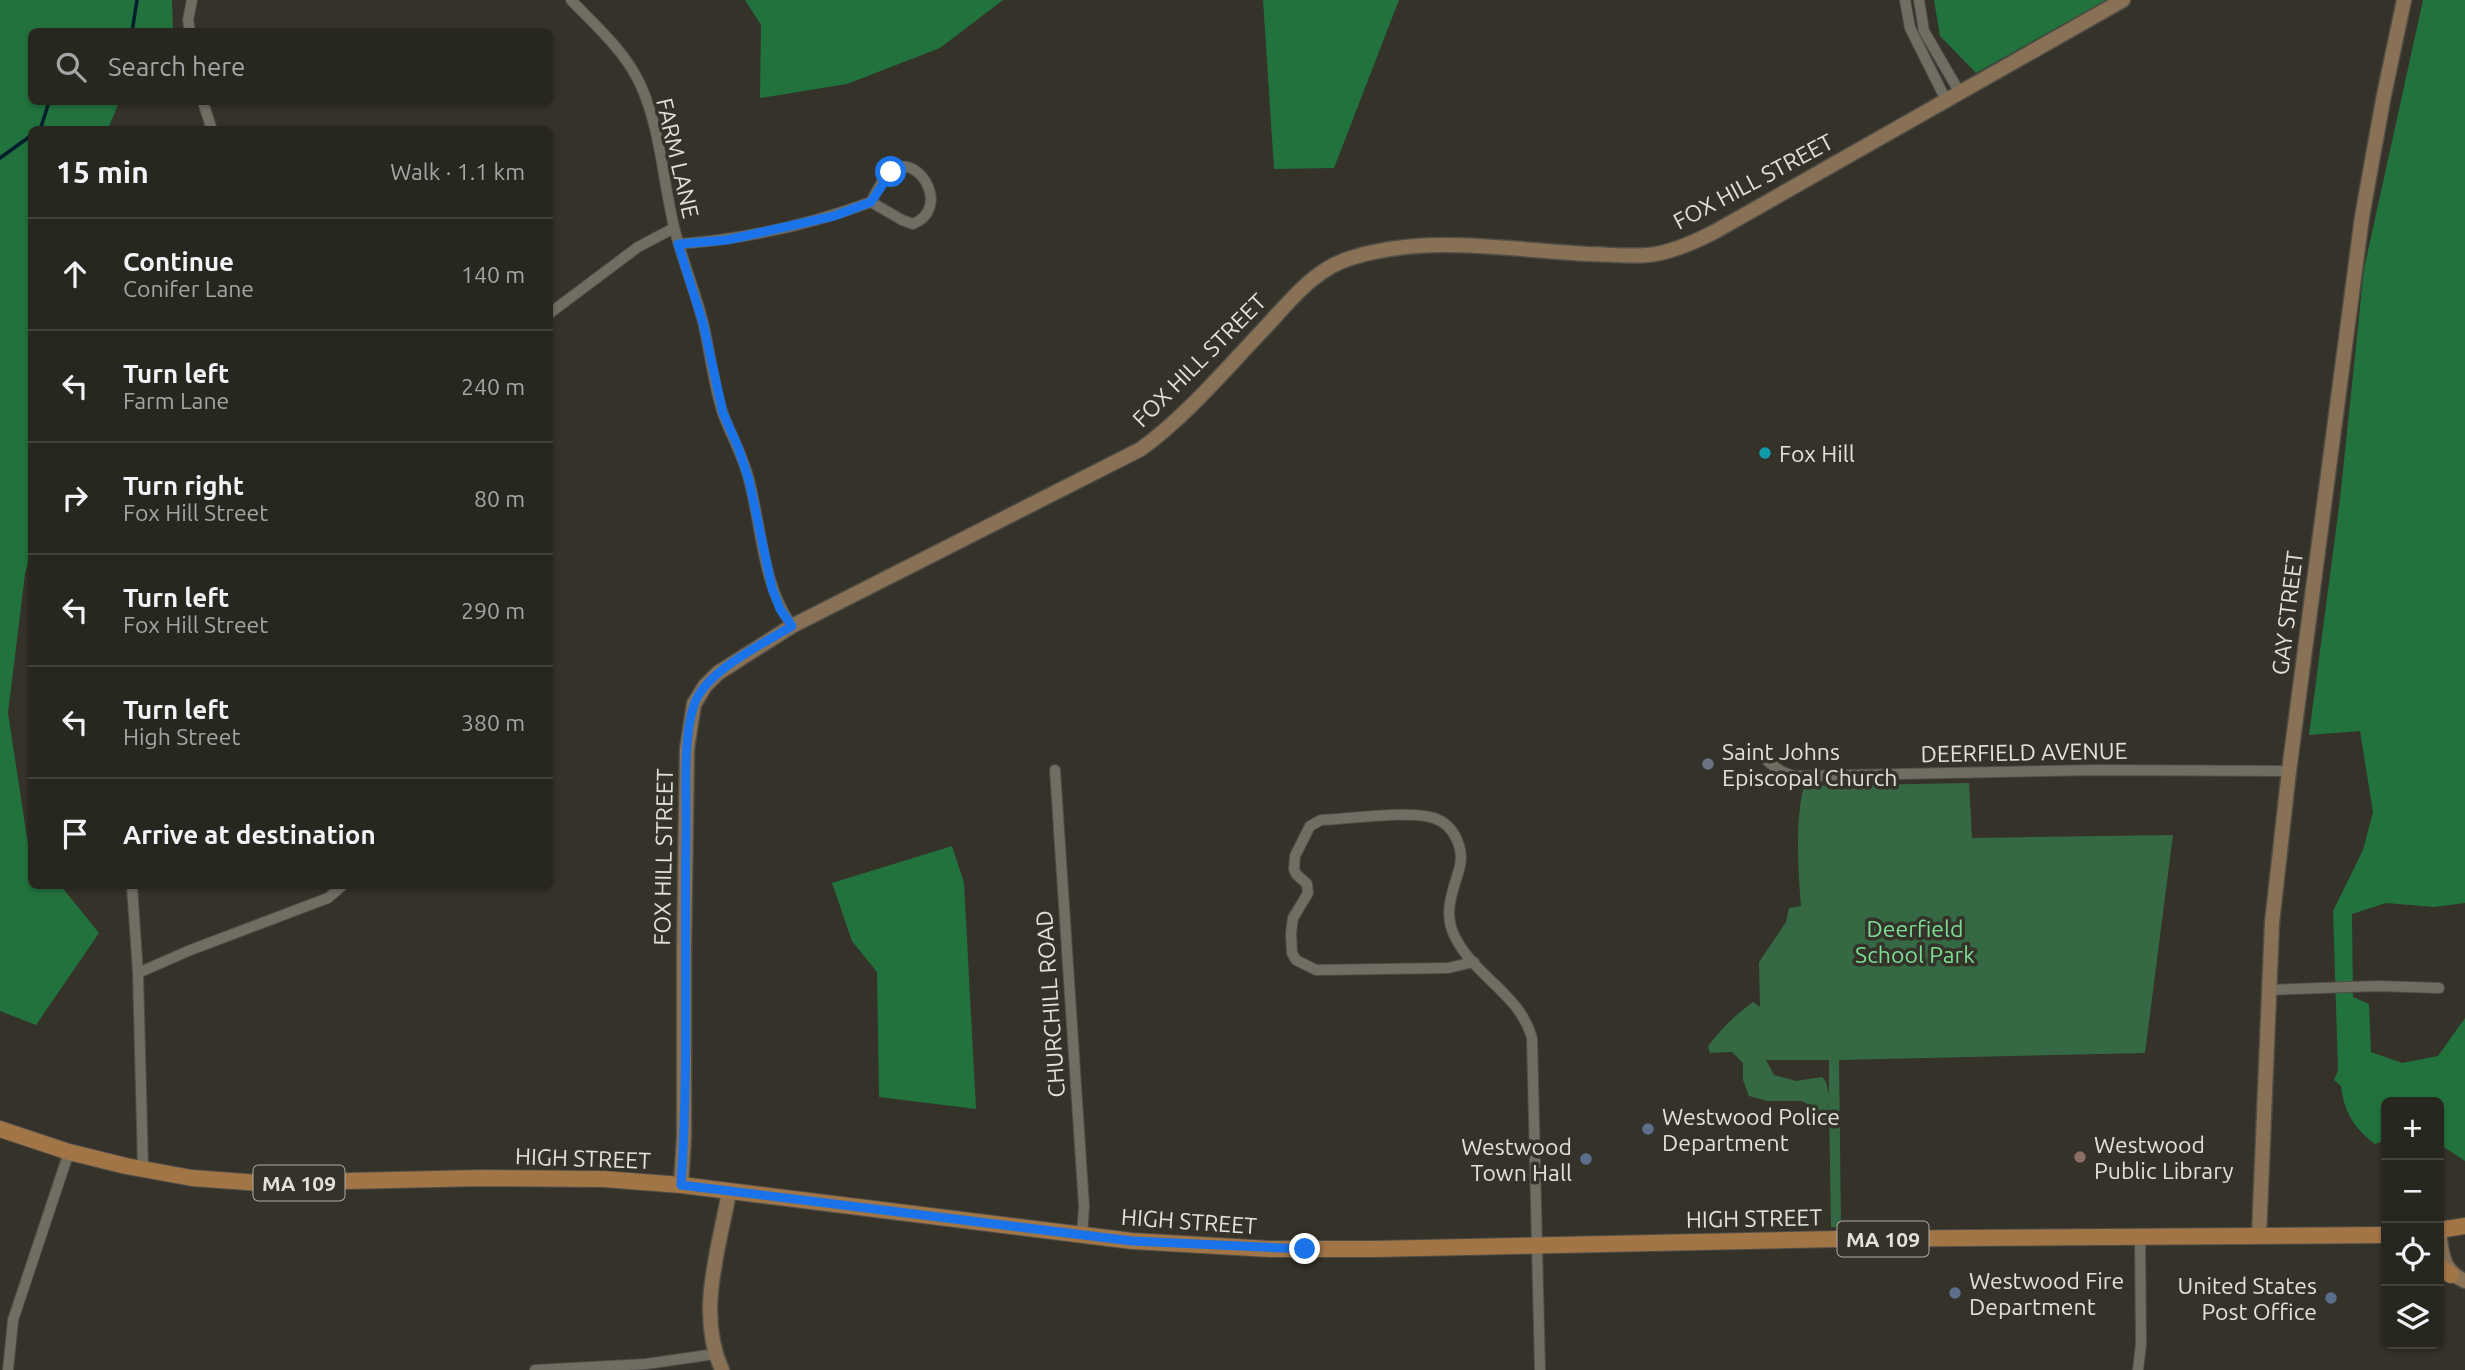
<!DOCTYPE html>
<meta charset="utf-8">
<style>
body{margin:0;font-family:Ubuntu,sans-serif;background:#2f2e28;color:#f1f3f6}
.controls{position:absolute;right:21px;bottom:21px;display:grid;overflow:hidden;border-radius:10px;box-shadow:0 2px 5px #0004}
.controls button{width:63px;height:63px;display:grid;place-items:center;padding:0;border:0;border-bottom:2px solid #43433d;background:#27261f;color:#f1f3f6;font:35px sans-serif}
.stop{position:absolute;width:21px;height:21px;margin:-16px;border:5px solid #1a73e8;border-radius:50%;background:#fff}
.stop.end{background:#1a73e8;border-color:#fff;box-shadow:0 2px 7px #0008}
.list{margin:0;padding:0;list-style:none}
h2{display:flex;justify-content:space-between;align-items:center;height:91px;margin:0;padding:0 28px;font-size:30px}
h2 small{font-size:23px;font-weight:400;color:#a4a5a4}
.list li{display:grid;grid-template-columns:46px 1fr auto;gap:21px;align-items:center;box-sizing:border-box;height:112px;padding:0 28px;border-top:2px solid #43433d}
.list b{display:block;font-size:26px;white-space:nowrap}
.list p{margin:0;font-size:23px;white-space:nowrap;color:#a4a5a4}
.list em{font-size:23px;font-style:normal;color:#a4a5a4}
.icon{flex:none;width:38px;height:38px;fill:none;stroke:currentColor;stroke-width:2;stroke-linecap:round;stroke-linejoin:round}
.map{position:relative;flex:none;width:2465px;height:1370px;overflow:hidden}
.search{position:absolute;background:#27261f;box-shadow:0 2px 5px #0004;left:28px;top:28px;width:525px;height:77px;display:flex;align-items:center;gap:18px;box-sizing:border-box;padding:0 24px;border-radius:10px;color:#a4a5a4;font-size:26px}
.panel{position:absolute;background:#27261f;box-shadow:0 2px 5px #0004;left:28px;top:126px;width:525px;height:763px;border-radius:10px}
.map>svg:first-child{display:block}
.green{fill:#356943;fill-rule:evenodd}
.forest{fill:#22723d}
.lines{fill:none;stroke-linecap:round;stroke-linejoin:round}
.stream{stroke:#001e2b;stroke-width:3.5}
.street-casing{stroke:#4f4d46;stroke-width:12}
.secondary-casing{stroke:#4f4d46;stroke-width:17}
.primary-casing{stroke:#4f4d46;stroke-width:18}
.street{stroke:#706d63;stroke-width:10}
.secondary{stroke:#897155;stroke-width:14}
.primary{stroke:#a27547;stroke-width:16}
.route{stroke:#1a73e8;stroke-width:9}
.culture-dot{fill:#0f9aa8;stroke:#343229;stroke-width:2.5}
.worship-dot{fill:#6b7280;stroke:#343229;stroke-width:2.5}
.service-dot{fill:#5c6f8a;stroke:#343229;stroke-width:2.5}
.education-dot{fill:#8d6e63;stroke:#343229;stroke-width:2.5}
.labels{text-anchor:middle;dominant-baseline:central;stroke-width:7;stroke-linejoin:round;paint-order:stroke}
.shield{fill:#343229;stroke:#aeaca6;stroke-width:2}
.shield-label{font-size:21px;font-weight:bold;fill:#e2e0db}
.street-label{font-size:23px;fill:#e2e0db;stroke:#343229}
.poi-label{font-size:23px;fill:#e2e0db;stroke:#343229;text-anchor:start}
.park-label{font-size:23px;fill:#79df94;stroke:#343229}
</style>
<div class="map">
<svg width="2465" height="1370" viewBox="0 0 2465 1370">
<rect width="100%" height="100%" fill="#343229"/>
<path class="green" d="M1969 783 1972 838 2173 835 2145 1053 1839 1060 1841 1227H1831L1829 1103 1827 1126 1820 1123 1812 1107 1802 1101H1767L1749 1096 1743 1080V1063L1732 1052 1710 1053 1708 1046C1722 1028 1735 1015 1753 1002L1760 1007 1759 962 1786 922 1789 908 1801 906C1798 872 1795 818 1804 786ZM1766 1060H1829V1094L1826 1082 1822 1077 1796 1081 1774 1075Z"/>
<g class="forest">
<path d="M0 0H172L173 31 32 32V102H119L108 129 32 130V548L25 574 8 713 28 844 31 849 32 886H61L99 933 36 1025 0 1011Z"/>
<path d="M745 0H1003L940 48 847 84 760 98 761 25Z"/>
<path d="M1263 0H1399L1334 168 1274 169Z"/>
<path d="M1934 0H2106L1976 73 1940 36Z"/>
<path d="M2423 0H2465V903L2434 907 2386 903 2352 914 2353 997 2369 1004 2371 1052 2402 1063 2438 1056 2465 1018V1161L2439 1144V1102H2386V1140L2375 1144C2354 1128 2344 1112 2341 1086L2334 1080 2338 1070 2333 911 2363 850 2373 812 2360 731 2309 735 2340 499 2364 269Z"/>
<path d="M952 846 964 883 976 1109 879 1097 877 972 852 941 832 883Z"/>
</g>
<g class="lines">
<g class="stream">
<path d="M132 32 137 0"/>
<path d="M38 130 41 127 49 102"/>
<path d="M0 158 32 135"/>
</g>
<defs>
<g id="street">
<path d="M571 0C596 26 626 52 641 86 661 131 663 183 675 231 683 262 695 291 703 322 710 352 713 382 722 411 730 434 743 455 749 480 762 529 762 584 792 626"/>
<path d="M1905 0 1910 28 1946 100"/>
<path d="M1919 0 1924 31 1960 93"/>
<path d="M190 32 188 20 192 0"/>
<path d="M203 102 212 130"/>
<path d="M679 244C744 239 809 225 871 202L902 220 913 224C949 209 923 161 899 167 886 170 877 191 871 202"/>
<path d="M550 313 638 247 674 228"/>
<path d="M1765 759C1776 768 1785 776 1800 776L2098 770 2289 771"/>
<path d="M1055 770 1084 1206 1082 1236"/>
<path d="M132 886 138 973 143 1169"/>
<path d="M1474 962 1448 968 1316 970 1296 960 1292 953 1291 933 1293 918 1308 893 1307 884 1296 874 1294 869 1295 856 1310 826 1321 820C1348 819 1411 810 1434 818 1455 825 1465 850 1459 870 1452 893 1443 914 1455 937 1475 977 1520 994 1532 1038L1540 1370"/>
<path d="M138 973 188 951 328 898 342 886"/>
<path d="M2268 990 2378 986 2439 988"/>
<path d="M8 1370 13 1320 69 1152"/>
<path d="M535 1370 646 1364 715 1354"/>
<path d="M2138 1370 2141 1344 2140 1236"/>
</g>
<g id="secondary">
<path d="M681 1185 684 1137V951L687 749 694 704 705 686 718 673 792 626 1141 449C1186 416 1224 371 1262 331 1288 304 1313 269 1351 258 1427 234 1510 250 1588 254 1610 254 1634 258 1656 254 1677 250 1697 241 1716 231L2123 0"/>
<path d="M2439 1230C2442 1254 2441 1270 2465 1281"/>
<path d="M2259 1236 2272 923 2289 771 2362 217 2383 100 2404 0"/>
<path d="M722 1370C696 1313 719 1250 729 1192"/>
</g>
<g id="primary">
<path d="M0 1129 69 1152 126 1166 192 1178 259 1183 481 1178 604 1179 681 1185 1132 1241 1270 1249H1374L1838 1239 2386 1235"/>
<path d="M2439 1230 2465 1226"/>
<path d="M2439 1267 2451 1275"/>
</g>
</defs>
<use href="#street" class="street-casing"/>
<use href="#secondary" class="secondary-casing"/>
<use href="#primary" class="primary-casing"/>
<use href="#street" class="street"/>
<use href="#secondary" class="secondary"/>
<use href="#primary" class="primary"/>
</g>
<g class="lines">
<path class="route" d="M891 172 871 202 834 216 727 240 678 244 703 323 723 413 738 447 749 480 772 588 780 609 792 626C763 644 705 671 694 705 682 740 687 800 686 838 684 953 689 1070 681 1185L1132 1241 1305 1249"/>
</g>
<circle class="culture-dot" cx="1765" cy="453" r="7"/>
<circle class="worship-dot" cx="1708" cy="764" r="7"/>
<g class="service-dot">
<circle cx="1648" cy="1129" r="7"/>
<circle cx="1586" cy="1159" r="7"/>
<circle cx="1955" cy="1293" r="7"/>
<circle cx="2331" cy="1298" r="7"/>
</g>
<circle class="education-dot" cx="2080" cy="1157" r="7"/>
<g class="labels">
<g class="shield">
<rect x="253.5" y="1165.5" width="91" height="35" rx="5"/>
<rect x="1837.5" y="1221.5" width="91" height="35" rx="5"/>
</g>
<g class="shield-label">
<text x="299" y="1183">MA 109</text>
<text x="1883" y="1239">MA 109</text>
</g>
<g class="street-label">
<text transform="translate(678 158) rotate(77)">FARM LANE</text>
<text transform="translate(1753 181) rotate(-28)">FOX HILL STREET</text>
<text transform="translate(1199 360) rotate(-45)">FOX HILL STREET</text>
<text transform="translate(2287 613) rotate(-83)">GAY STREET</text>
<text transform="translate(2024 752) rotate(-1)">DEERFIELD AVENUE</text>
<text transform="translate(663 857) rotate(-89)">FOX HILL STREET</text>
<text transform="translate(1050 1004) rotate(-94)">CHURCHILL ROAD</text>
<text transform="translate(583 1158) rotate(2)">HIGH STREET</text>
<text transform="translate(1754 1218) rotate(-1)">HIGH STREET</text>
<text transform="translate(1189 1221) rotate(4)">HIGH STREET</text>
</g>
<g class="poi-label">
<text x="1779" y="453">Fox Hill</text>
<text x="1722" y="751">Saint Johns<tspan x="1722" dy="26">Episcopal Church</tspan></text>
<text x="1662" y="1116">Westwood Police<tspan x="1662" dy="26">Department</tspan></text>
<text x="2094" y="1144">Westwood<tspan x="2094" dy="26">Public Library</tspan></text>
<text x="1572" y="1146" text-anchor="end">Westwood<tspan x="1572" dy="26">Town Hall</tspan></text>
<text x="1969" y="1280">Westwood Fire<tspan x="1969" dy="26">Department</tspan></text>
<text x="2317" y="1285" text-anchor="end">United States<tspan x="2317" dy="26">Post Office</tspan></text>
</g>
<g class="park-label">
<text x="1915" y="928">Deerfield<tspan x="1915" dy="26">School Park</tspan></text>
</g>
</g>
</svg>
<div class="controls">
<button>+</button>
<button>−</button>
<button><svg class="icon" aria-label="locate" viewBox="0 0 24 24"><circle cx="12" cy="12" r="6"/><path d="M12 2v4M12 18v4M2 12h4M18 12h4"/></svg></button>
<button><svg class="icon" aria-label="layers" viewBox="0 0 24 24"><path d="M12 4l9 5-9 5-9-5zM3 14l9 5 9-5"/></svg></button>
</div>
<div class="stop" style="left:891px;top:172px"></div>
<div class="stop end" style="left:1305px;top:1249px"></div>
<div class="search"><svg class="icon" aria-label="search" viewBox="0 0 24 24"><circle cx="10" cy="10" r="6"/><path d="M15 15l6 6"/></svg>Search here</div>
<section class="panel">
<h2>15 min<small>Walk · 1.1 km</small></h2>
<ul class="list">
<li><svg class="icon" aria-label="ahead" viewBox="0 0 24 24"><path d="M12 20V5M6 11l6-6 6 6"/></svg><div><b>Continue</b><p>Conifer Lane</p></div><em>140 m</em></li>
<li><svg class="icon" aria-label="left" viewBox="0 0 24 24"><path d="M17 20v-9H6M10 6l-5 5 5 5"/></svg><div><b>Turn left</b><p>Farm Lane</p></div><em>240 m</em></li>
<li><svg class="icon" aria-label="right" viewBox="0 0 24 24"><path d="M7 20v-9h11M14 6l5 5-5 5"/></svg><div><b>Turn right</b><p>Fox Hill Street</p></div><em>80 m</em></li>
<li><svg class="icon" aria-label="left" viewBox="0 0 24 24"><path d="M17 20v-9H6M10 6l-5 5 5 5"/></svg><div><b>Turn left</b><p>Fox Hill Street</p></div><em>290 m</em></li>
<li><svg class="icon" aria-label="left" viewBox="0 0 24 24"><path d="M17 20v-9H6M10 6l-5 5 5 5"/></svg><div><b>Turn left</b><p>High Street</p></div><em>380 m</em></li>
<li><svg class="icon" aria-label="arrive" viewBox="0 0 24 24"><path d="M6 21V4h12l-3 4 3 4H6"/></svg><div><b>Arrive at destination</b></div></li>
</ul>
</section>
</div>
